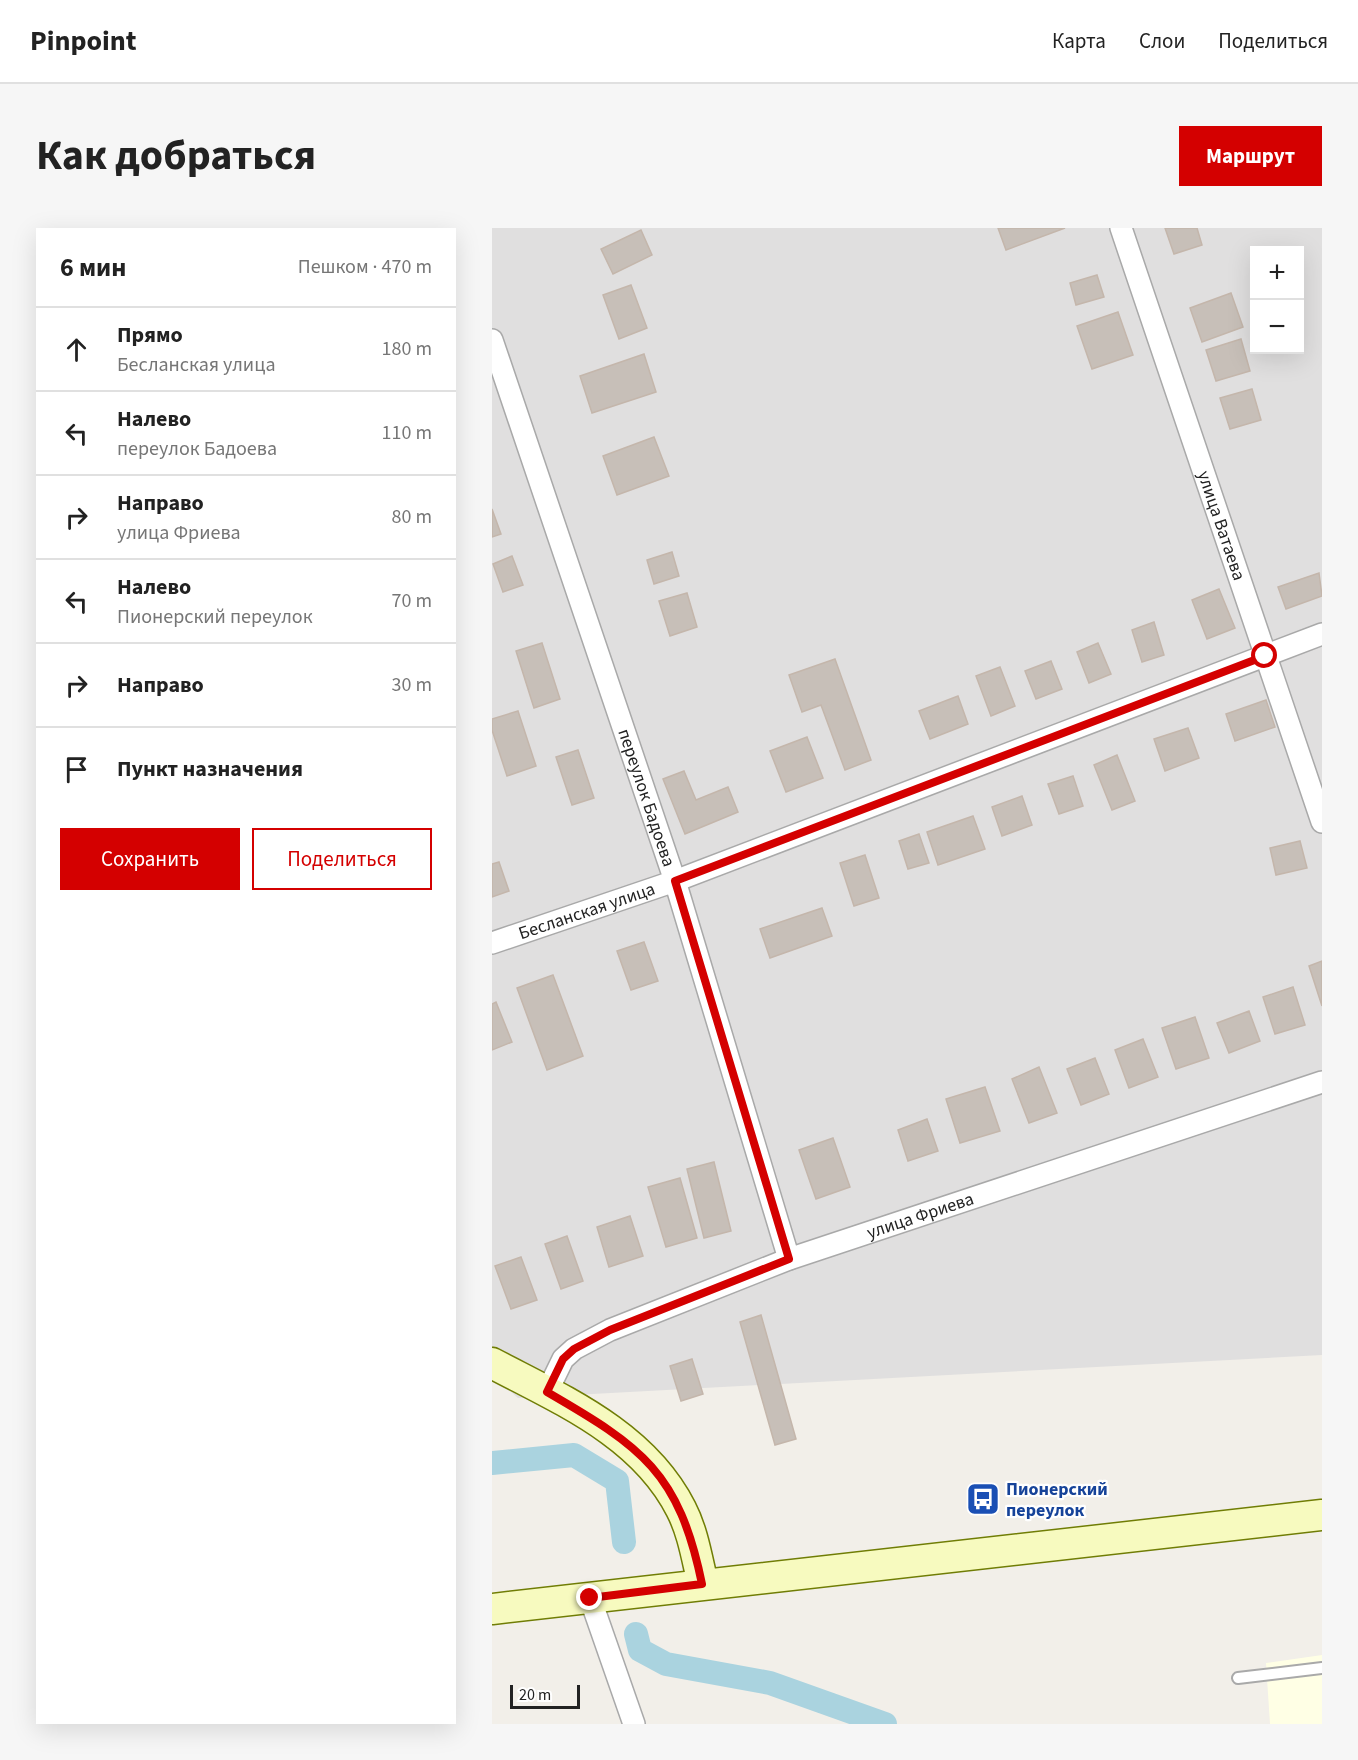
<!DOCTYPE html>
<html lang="ru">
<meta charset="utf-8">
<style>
body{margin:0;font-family:"Source Sans 3",sans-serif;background:#f6f6f6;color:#222}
.controls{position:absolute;right:18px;top:18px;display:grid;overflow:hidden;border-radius:0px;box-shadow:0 6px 24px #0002}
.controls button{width:54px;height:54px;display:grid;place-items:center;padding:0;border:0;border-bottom:2px solid #e0e0e0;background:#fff;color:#222;font:30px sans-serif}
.scale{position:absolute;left:18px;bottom:15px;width:70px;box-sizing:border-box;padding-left:6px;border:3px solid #222;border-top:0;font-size:16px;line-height:21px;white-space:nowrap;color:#222;-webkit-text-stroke:4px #fff;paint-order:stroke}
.stop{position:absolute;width:18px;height:18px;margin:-14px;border:4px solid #d40000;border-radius:50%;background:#fff}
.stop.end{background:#d40000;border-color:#fff;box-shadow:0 2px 6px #0008}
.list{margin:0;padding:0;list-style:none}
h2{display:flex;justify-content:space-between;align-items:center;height:78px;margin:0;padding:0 24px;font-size:26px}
h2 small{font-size:20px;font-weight:400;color:#767676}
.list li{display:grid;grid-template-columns:39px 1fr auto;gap:18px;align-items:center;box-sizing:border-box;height:84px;padding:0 24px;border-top:2px solid #e0e0e0}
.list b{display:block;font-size:22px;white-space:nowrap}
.list p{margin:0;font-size:20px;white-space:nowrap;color:#767676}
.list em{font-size:20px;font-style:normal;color:#767676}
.actions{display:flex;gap:12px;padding:18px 24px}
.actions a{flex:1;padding:14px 0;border:2px solid #d40000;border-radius:0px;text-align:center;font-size:21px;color:#d40000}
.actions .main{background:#d40000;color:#fff}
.icon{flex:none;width:33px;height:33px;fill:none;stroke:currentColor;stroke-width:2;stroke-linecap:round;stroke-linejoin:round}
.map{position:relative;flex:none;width:830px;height:1496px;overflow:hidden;border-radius:0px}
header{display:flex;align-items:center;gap:36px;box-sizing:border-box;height:84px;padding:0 30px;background:#fff;border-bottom:2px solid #e0e0e0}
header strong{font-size:28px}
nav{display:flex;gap:33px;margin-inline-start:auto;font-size:21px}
.intro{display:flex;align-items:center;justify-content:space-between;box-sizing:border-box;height:144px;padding:0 36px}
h1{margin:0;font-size:42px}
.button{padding:15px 27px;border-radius:0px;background:#d40000;color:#fff;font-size:21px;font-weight:700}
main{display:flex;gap:36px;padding:0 36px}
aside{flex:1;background:#fff;border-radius:0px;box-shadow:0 6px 24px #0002}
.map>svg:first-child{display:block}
.residential{fill:#e0dfdf;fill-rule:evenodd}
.education{fill:#ffffe5}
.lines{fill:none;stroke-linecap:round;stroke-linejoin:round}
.canal{stroke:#aad3df;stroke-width:24}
.building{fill:#c7bfb8;stroke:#c4b6ab;stroke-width:1.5}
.lane-casing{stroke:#a9a9a9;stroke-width:14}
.street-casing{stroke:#a9a9a9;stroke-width:24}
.secondary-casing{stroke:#707d05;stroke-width:33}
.lane{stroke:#fff;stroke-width:10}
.street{stroke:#fff;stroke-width:21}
.secondary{stroke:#f7fabf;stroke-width:30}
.route{stroke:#d40000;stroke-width:8}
.labels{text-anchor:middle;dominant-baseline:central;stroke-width:4.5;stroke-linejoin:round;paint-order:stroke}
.street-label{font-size:18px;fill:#222;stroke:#fff}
.transit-label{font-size:18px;font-weight:bold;fill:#164399;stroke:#fff;text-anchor:start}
</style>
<header>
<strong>Pinpoint</strong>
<nav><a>Карта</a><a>Слои</a><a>Поделиться</a></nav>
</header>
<div class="intro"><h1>Как добраться</h1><a class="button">Маршрут</a></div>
<main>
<aside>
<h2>6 мин<small>Пешком · 470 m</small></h2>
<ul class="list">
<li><svg class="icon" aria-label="ahead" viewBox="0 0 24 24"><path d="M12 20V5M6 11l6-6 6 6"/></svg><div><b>Прямо</b><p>Бесланская улица</p></div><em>180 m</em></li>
<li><svg class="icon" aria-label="left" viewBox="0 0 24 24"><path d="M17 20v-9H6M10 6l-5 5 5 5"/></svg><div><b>Налево</b><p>переулок Бадоева</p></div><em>110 m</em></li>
<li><svg class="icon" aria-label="right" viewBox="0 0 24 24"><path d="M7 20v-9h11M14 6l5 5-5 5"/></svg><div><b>Направо</b><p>улица Фриева</p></div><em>80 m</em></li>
<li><svg class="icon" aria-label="left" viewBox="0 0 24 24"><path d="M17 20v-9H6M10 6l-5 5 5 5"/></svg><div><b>Налево</b><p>Пионерский переулок</p></div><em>70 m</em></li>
<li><svg class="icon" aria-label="right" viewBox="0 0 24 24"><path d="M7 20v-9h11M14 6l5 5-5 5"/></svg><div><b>Направо</b></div><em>30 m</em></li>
<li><svg class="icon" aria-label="arrive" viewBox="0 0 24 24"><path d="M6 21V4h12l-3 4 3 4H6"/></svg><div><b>Пункт назначения</b></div></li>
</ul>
<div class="actions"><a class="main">Сохранить</a><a>Поделиться</a></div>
</aside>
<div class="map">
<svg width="830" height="1496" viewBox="0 0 830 1496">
<rect width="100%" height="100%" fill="#f2efe9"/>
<path class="residential" d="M0 0H830V1127L26 1170 0 1147ZM762 22H808V122H762Z"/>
<path class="education" d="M830 1427V1496H778L774 1435Z"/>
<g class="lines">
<g class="canal">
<path d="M0 1235 82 1227 125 1253 132 1314"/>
<path d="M144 1406 148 1422 174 1436 278 1455 393 1496"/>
</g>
</g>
<g class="building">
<path d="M506 0H573L514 22Z"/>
<path d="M673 0H705L710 17 682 26Z"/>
<path d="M149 2 160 27 121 46 109 21Z"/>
<path d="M605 47 612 69 584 77 578 55Z"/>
<path d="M139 57 155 100 127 111 111 67Z"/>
<path d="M739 65 751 99 710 114 698 80Z"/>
<path d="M626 84 641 127 600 141 585 98Z"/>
<path d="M749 111 758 143 724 153 714 122Z"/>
<path d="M152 126 164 164 100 185 88 148Z"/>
<path d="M760 161 769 192 738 201 728 170Z"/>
<path d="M162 209 177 248 125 267 111 228Z"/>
<path d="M0 281 9 306 0 309Z"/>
<path d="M180 324 187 348 162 356 155 332Z"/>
<path d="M20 328 31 357 11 364 1 336Z"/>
<path d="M827 345 830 368 794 381 786 359Z"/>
<path d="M727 361 743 400 715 411 700 372Z"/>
<path d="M195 365 205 399 178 408 167 373Z"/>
<path d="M662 394 672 427 650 434 640 402Z"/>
<path d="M50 415 68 471 42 480 24 423Z"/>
<path d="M606 415 619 446 597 455 585 424Z"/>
<path d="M343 431 379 532 353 542 329 477 310 484 297 447Z"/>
<path d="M559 433 570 461 544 471 533 443Z"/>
<path d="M508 439 523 478 499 488 484 448Z"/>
<path d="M466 468 476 496 438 511 427 483Z"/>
<path d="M774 472 783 499 743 513 734 486Z"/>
<path d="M26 483 44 538 15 548 0 502V491Z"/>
<path d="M696 500 707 530 673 543 662 511Z"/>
<path d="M315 509 331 550 294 564 278 523Z"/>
<path d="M86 522 102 570 80 577 64 529Z"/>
<path d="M625 527 643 573 620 582 602 537Z"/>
<path d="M192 543 204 572 236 559 246 584 193 606 171 551Z"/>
<path d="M581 548 591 578 567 586 556 556Z"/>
<path d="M530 568 540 597 510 608 500 579Z"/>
<path d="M481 588 493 621 446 637 435 604Z"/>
<path d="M427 606 437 635 416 641 407 613Z"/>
<path d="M808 613 815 640 784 647 778 620Z"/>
<path d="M373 627 387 670 362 678 348 635Z"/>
<path d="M7 634 17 663 0 669V636Z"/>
<path d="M330 680 340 708 278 730 268 701Z"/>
<path d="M152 714 166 753 139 762 125 723Z"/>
<path d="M830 733V778L817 738Z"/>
<path d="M61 747 91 828 55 842 25 760Z"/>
<path d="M801 759 813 797 783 806 771 769Z"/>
<path d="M4 774 20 814 0 822V776Z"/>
<path d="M757 783 768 813 737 825 725 795Z"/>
<path d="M703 789 717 830 684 841 670 800Z"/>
<path d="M651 811 666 849 637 860 623 822Z"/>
<path d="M603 830 617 866 589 877 575 841Z"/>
<path d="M547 839 565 885 537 895 520 851Z"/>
<path d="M493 859 508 903 468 915 454 871Z"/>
<path d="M435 891 446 923 416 933 406 902Z"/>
<path d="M341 910 358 959 324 971 307 922Z"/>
<path d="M222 934 239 1003 212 1010 195 941Z"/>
<path d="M188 950 205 1010 174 1019 156 959Z"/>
<path d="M138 988 151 1028 117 1039 105 999Z"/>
<path d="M75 1008 91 1053 69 1061 53 1016Z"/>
<path d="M29 1029 45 1072 19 1081 3 1038Z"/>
<path d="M269 1087 304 1211 283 1217 248 1094Z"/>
<path d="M200 1131 211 1166 189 1173 178 1138Z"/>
</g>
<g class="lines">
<defs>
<path id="lane" d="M746 1450 830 1440"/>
<g id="street">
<path id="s1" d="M629 0 830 594"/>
<path id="s2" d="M0 112 183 653 297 1031"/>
<path id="s3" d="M0 715 183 653 830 406"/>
<path id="s4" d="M55 1164 71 1131 82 1121 118 1102 297 1031 830 854"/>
<path d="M98 1370 142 1496"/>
</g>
<g id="secondary">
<path d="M0 1135C70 1172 151 1206 189 1281 201 1304 205 1331 211 1356"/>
<path d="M0 1381 830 1287"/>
</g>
</defs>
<use href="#lane" class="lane-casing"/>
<use href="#street" class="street-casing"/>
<use href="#secondary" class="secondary-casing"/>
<use href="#lane" class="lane"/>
<use href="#street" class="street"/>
<use href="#secondary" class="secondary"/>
</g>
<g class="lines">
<path class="route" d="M98 1370 210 1356C187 1244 150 1219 55 1164L71 1131 82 1121 118 1102 297 1031 183 653 773 428"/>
</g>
<defs>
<symbol id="bus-square" viewBox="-11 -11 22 22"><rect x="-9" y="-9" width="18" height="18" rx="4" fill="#1a4fb4" stroke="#fff"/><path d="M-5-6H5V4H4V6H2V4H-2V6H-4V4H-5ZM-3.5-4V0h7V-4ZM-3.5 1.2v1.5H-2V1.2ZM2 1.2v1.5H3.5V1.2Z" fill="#fff"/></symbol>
</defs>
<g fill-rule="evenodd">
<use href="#bus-square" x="472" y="1252" width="38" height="38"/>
</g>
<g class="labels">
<g class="street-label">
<text stroke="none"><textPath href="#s1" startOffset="314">улица Ватаева</textPath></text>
<text stroke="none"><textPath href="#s2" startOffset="483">переулок Бадоева</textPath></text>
<text stroke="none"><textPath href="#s3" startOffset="100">Бесланская улица</textPath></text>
<text stroke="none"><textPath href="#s4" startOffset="423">улица Фриева</textPath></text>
</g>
<g class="transit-label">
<text x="514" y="1261">Пионерский<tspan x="514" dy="21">переулок</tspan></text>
</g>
</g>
</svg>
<div class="controls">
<button>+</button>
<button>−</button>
</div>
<div class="scale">20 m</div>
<div class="stop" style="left:773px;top:428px"></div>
<div class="stop end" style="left:98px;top:1370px"></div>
</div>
</main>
